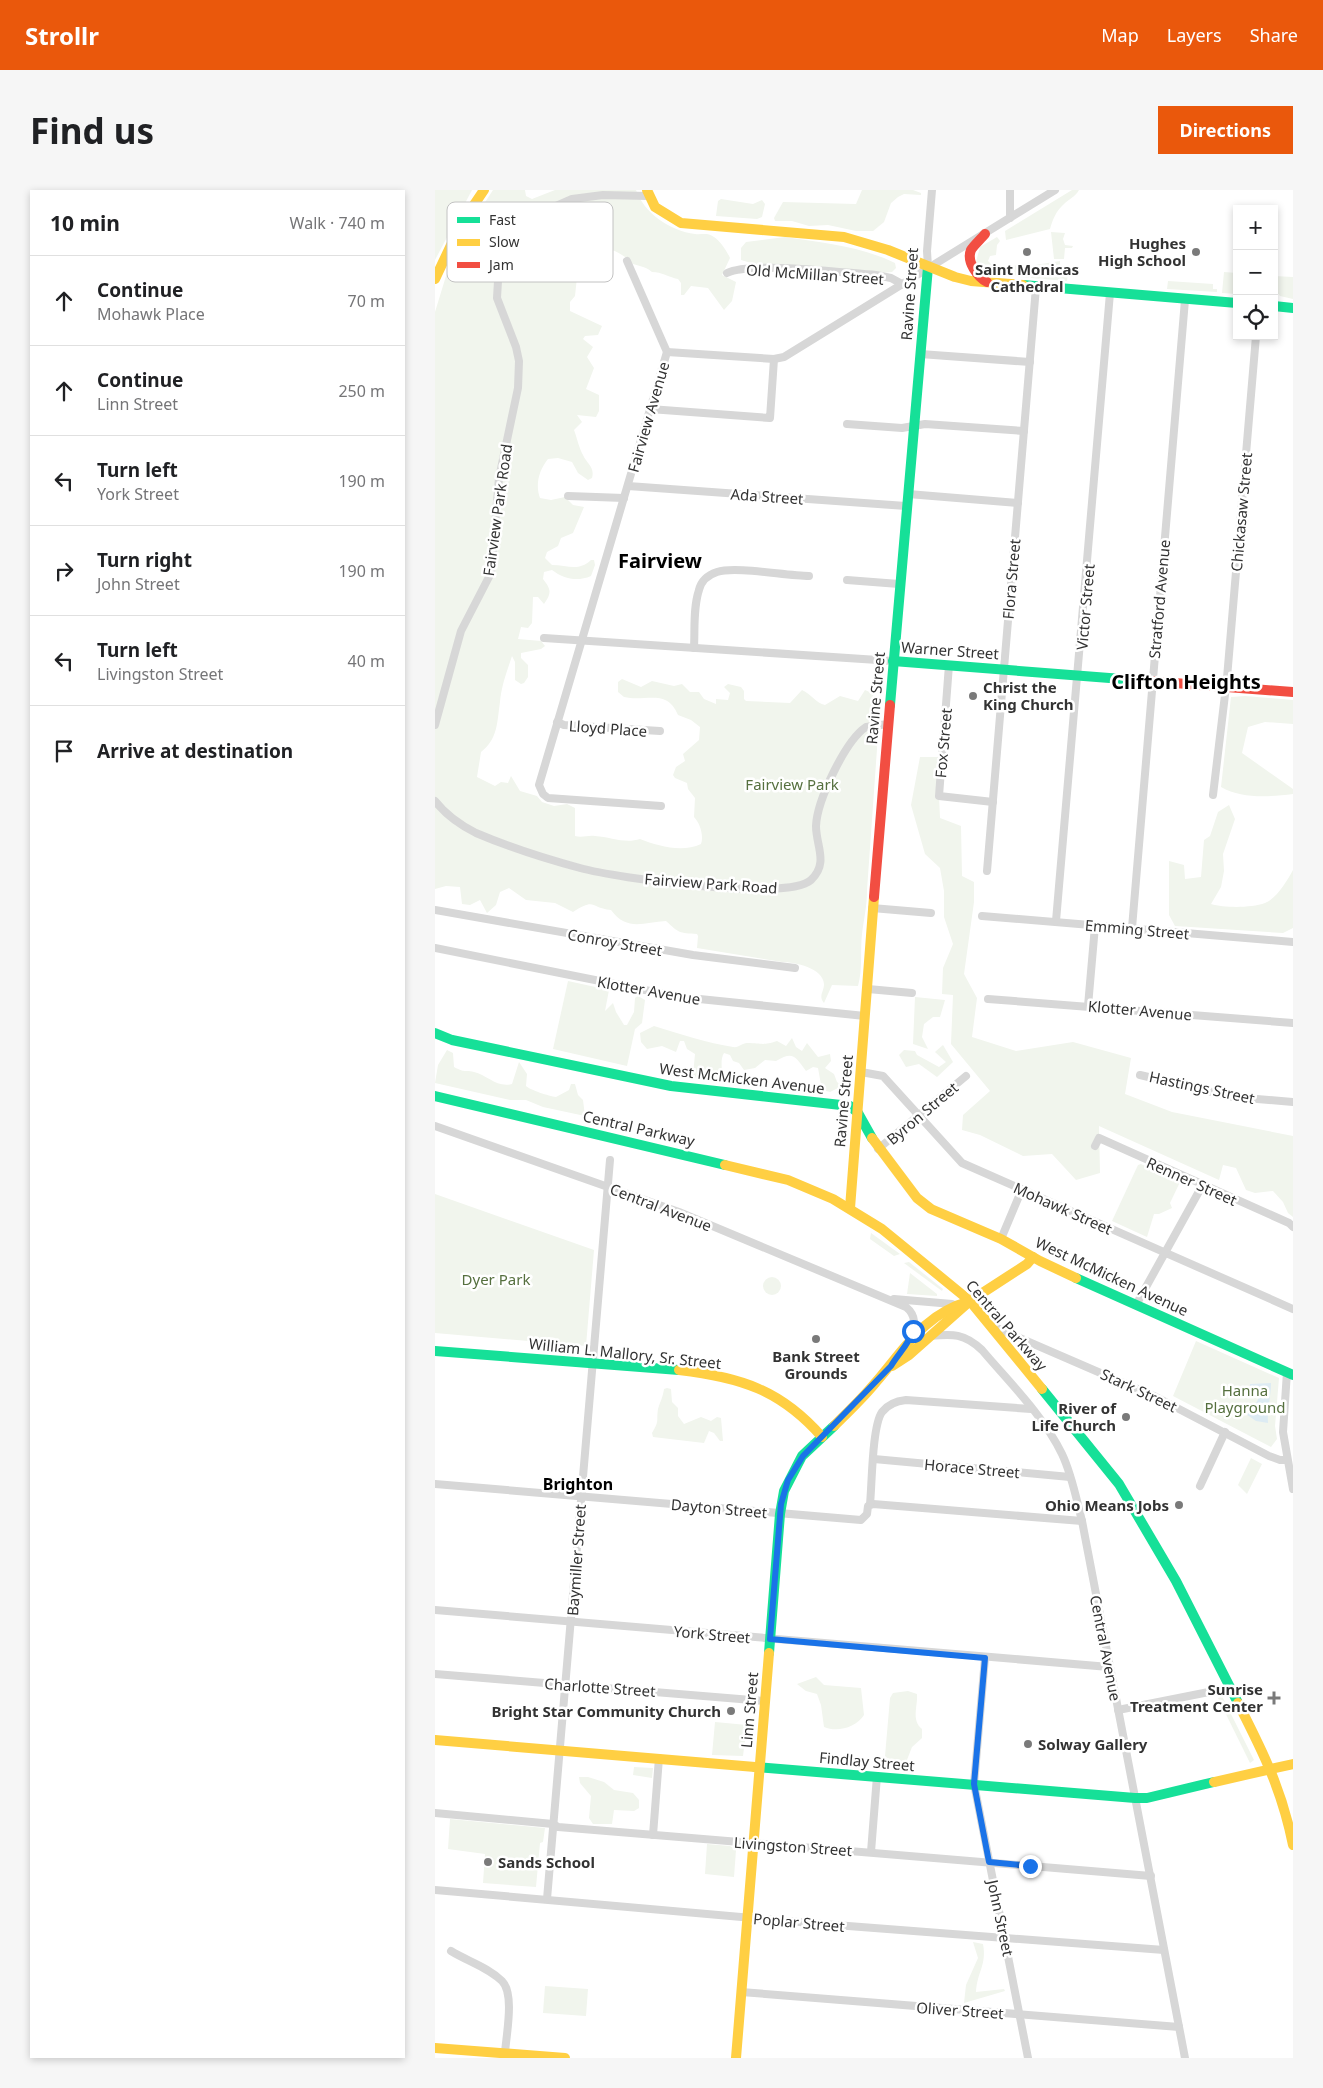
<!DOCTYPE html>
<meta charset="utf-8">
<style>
body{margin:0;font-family:"Noto Sans",sans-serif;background:#f6f6f6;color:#202124}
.controls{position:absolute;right:15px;top:15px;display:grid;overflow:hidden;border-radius:0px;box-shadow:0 2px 8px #0003}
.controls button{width:45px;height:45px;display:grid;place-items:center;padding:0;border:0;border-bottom:1px solid #e0e0e0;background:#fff;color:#202124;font:25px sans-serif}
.stop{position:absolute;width:15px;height:15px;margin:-11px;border:4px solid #1a73e8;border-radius:50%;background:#fff}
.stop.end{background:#1a73e8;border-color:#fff;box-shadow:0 1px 5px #0008}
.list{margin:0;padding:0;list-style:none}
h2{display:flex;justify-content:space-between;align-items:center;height:65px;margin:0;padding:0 20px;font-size:21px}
h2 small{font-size:16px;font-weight:400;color:#757577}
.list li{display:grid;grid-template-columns:32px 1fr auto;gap:15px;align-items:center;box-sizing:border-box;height:90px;padding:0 20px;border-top:1px solid #e0e0e0}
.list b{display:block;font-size:19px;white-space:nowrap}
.list p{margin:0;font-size:16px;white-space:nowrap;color:#757577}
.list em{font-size:16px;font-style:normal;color:#757577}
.icon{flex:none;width:28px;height:28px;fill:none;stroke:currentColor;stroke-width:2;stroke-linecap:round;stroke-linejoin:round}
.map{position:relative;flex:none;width:858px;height:1868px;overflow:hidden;border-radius:0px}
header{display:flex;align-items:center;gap:30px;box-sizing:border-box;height:70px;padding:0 25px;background:#ea580c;color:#fff}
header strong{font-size:24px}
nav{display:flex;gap:28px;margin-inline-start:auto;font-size:18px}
.intro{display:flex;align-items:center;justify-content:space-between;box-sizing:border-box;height:120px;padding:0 30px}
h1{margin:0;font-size:35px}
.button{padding:12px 22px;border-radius:0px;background:#ea580c;color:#fff;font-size:18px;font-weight:700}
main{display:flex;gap:30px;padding:0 30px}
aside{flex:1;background:#fff;border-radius:0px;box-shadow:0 2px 8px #0003}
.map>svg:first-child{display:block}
.green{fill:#f1f5ed}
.water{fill:#ddebf3}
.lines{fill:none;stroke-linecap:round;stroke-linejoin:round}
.street{stroke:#d7d7d7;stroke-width:8}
.fast{stroke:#16e098;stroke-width:10}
.slow{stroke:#ffcf43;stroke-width:10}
.jam{stroke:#f24e42;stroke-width:10}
.route{stroke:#1a73e8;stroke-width:6}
.poi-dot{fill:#7a7a7a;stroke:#fff;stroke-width:2}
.labels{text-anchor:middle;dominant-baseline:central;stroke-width:5;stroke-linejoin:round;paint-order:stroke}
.poi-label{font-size:15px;font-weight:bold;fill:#333;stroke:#fff;text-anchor:end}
.street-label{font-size:15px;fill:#333;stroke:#fff}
.park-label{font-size:15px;fill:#56703f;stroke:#fff}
.neighbourhood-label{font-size:16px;font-weight:bold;fill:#000;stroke:#fff}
.district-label{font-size:20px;font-weight:bold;fill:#000;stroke:#fff}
.key{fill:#fff;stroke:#c2c2c2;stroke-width:1}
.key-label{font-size:14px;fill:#333}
</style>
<header>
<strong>Strollr</strong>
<nav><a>Map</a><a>Layers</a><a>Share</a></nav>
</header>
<div class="intro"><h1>Find us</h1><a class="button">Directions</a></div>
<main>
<aside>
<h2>10 min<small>Walk · 740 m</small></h2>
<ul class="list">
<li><svg class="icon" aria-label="ahead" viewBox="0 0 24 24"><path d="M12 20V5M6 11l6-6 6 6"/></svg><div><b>Continue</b><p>Mohawk Place</p></div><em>70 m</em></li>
<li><svg class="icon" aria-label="ahead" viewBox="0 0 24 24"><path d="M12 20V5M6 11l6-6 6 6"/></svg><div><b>Continue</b><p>Linn Street</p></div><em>250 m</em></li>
<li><svg class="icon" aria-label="left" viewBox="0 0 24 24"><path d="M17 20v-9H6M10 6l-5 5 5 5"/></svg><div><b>Turn left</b><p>York Street</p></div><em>190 m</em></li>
<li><svg class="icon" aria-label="right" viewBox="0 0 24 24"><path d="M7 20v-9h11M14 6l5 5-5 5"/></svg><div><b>Turn right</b><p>John Street</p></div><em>190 m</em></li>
<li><svg class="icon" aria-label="left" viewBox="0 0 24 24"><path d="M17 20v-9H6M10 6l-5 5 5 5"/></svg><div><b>Turn left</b><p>Livingston Street</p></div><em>40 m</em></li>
<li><svg class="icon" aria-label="arrive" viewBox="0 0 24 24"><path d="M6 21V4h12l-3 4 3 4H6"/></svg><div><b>Arrive at destination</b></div></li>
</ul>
</aside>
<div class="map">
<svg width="858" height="1868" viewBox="0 0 858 1868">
<rect width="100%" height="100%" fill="#fff"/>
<g class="green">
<path d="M0 0H37L0 70Z"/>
<path d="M58 0H90L91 6 97 9 120 0H201C209 23 235 41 260 44 267 45 272 42 279 47 285 51 292 61 295 68L287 85 301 92 297 111 289 120 273 98 256 96 249 105H246V93L243 89C233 87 227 82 217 82 209 75 204 77 196 73 193 71 191 67 187 65 171 54 142 53 127 65L132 88 142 87 140 106 135 112V121L167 136 163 145 150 146 148 149 158 157 152 167 159 178 151 199 164 205V221L161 227 142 225 147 232 139 240C142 248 144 258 148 265 152 274 160 277 157 288L153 290 143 283 137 272 123 268 113 269C104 280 100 295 105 308L116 310 130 307 138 315 149 317 138 343 126 348 123 356 112 362 110 368 117 375C133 375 143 382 156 370H159L160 375 156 386C142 392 129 389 117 380L109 382 108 389C116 399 117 403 109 414L103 407H98L97 433 93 438 86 437 83 449 106 451 110 456 106 459 86 463V468L93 475V487L89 493 86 494 80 490V472L77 466C72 481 66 497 65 512 62 532 63 549 46 562L42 587 60 596 66 592 73 593 76 586 85 601 102 606 107 612 119 616 132 614 140 618V646C147 648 153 645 160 646 176 647 190 654 205 649 223 656 247 663 266 654 269 646 265 633 259 627L260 608 253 599 252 593 240 588 238 585 241 577 250 571 248 564 264 550 265 537 256 530 243 525C232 498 211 512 189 507L183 502V492L187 489 206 497 217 491 239 496 247 494 255 502H264L269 509 281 514V509L293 510 295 503 289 497 293 494 306 497 309 501V509L311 511 355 513 367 500C376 504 381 513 390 515L405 506 423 511 430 500 437 503 444 518 441 544 442 559 432 700C432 716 429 728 427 744 425 761 428 778 423 796L397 795 389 813C383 806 389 802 389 794 388 778 360 772 347 772L262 758 263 746 262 744C244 743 244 743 231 731 209 732 192 742 176 720 155 718 161 707 138 722L120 713 91 710 74 698 65 702 61 715 52 723 45 710 35 715 27 714 25 697 11 696 0 699V122L11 86 32 40Z"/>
<path d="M427 0H478L486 3V5L469 4 463 7 456 13 449 32 438 41H421L393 35 374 36 357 31H340L339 28 348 12 421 14Z"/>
<path d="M637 0H644C640 7 634 9 629 14 621 21 618 29 615 39L571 50 570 41Z"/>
<path d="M286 9 318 14 327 10 330 14 327 27 322 29 281 26 283 11Z"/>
<path d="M616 42 630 43 628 49 630 55 638 56 637 58H630L629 69H619Z"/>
<path d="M350 47C388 53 425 56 460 73L461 78 457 82 447 83 323 75 306 70V58L311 52Z"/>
<path d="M562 47 565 51 562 55 561 65 555 66 553 71 557 75 563 74 566 81 572 84 569 86 547 80 541 72 545 57Z"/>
<path d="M625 71V76L634 78 632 91 596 88 593 80 600 78V75Z"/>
<path d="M589 74 594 88C583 87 579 88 576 76Z"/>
<path d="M789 82 802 83V104L787 103Z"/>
<path d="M839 86 858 87V109L845 106 839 99Z"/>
<path d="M733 91 778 94V99H782V102L732 99Z"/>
<path d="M810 506 858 510V534L830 532 813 537 807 563 858 599V604C834 607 807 609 786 597L796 507Z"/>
<path d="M485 567H507L504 606 505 628 526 636 527 686 539 692V712L529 784 542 808 537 847 581 861 638 852 696 868 690 904 737 922 858 946V1027L853 1023 848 1012 838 1001 820 1003 811 1000 801 978 788 975 784 990 664 936 665 983 641 990 617 964 588 966 545 945 527 940 528 925 555 901 516 854 518 805 507 804 508 778 518 754 509 727V701L505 678 490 664 476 615Z"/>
<path d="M794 615 800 629 788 664 789 681 786 697 776 714C790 718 816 718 830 713 842 708 852 691 858 680V738L848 743 740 736 734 725V671L749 675 750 689 766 687 769 650 775 646 783 622Z"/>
<path d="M133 791 174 800 170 821 178 813 181 822 189 835H192L199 822 200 808 203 806 210 810 207 833 200 839 192 876 118 859Z"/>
<path d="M480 807 510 810 505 827H498L489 834 487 847 493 859 478 854Z"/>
<path d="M219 836C244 844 273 853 298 857 304 858 307 853 312 853 327 853 327 856 342 851L351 856 357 848 361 857 367 861 372 853 383 867 395 864 396 871 390 878 399 884 402 892 407 896 395 902 387 900 383 878 378 877 371 881C360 866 358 861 341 871L330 870 320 878 309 880 304 873 298 871 295 865 289 863C284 871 289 881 285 890L277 889 270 881 261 888 258 885 260 864 252 859 249 851H245L241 862 227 856 212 859 206 852 205 843Z"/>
<path d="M508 855 518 872 502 887 484 874 471 877 464 865 469 860 480 861 482 865 504 877 511 872 500 862Z"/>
<path d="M12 860 18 863 19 877C32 884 29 879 39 882 52 885 62 898 77 894L84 872 92 884 91 896C95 900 114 906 121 907L134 900 136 894H140L143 905 148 910 150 926 108 917 91 910H75L0 893 3 875Z"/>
<path d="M706 974 745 992 735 1013 737 1018 724 1024H719L712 1047 677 1031 703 975Z"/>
<path d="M0 1004 159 1060 151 1156 0 1143Z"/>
<path d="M436 1043 465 1064 459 1066 435 1049Z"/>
<path d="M474 1072 508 1099 507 1101 469 1073Z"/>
<path d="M475 1083 502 1104V1106L472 1104Z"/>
<circle cx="337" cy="1096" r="9"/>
<path d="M761 1151 844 1188 840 1236 842 1249 836 1257 738 1206Z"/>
<path d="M232 1198 236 1199 237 1212 243 1218V1226L249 1234 266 1227 276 1231 282 1227 286 1228 288 1251H285L279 1243 274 1241 269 1253 218 1247 217 1243C225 1230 221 1232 223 1219 225 1212 228 1207 229 1199Z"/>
<path d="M816 1268 827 1274 812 1304 803 1295Z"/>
<path d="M381 1487 389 1495 426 1498 429 1525C421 1537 403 1543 389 1537L386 1515 382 1504 371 1501 362 1494Z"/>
<path d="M473 1501 482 1504C483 1516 476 1530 487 1539V1548L477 1557 470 1575 454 1580 450 1566 455 1508 458 1503Z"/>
<path d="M787 1506 819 1570 815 1573 783 1508Z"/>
<path d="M280 1532 312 1535 308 1566 277 1565Z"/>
<path d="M199 1577 218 1578 217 1588 198 1585Z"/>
<path d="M144 1587H153L169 1592 179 1600 198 1603 204 1610V1618L199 1621 179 1620 177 1634H158L154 1628 156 1606 145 1593Z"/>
<path d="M15 1629 110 1638 108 1652 105 1653 101 1697 48 1693 50 1664 13 1659Z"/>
<path d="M272 1654 295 1656 301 1660 299 1687 270 1684Z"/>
<path d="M538 1752 548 1754C552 1775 542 1782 541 1802L569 1799 570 1801 529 1813 531 1795 543 1768Z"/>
<path d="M110 1796 153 1799 151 1826 108 1823Z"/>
</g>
<path class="water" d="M836 1193C836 1207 832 1218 833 1233L821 1231 811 1224C817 1218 825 1212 824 1202L815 1203V1194Z"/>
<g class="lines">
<g class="street">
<path d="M575 0V28"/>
<path d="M192 71 232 162"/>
<path d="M493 77 492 61 497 0"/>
<path d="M292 83C317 71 409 83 441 85L456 88 467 94"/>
<path d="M485 164 595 172"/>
<path d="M215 219 335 228 339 169"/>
<path d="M412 234 467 238 490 234 589 241"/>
<path d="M193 296 471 316"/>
<path d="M473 304 583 313"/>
<path d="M133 306 189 308"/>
<path d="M412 390 464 394"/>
<path d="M109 448 458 471"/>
<path d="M259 458C260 439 258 418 264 400 266 391 273 385 282 382 301 376 351 386 374 386"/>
<path d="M514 475 504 606 558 612"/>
<path d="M122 532 129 535 225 541"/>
<path d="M0 535 26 441 56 383 64 288 83 198 84 171 81 157 62 108 65 57 71 45 96 27 137 9 168 5 213 6"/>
<path d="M778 605 792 488 821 146"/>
<path d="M0 611C11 625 25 635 41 643 74 657 111 669 145 678 181 688 352 712 376 690 394 673 381 656 381 636 382 611 410 551 431 537L453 534"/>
<path d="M226 616 113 608 108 604 104 595 232 162 339 169 349 167 620 0"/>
<path d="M552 681 601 97"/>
<path d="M437 718 496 723"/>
<path d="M0 720 258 765 360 778"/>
<path d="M547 726 858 752"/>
<path d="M621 731 675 103"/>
<path d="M697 738 750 110"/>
<path d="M0 758 245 807 430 826"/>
<path d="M433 799 477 803"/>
<path d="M553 809 858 833"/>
<path d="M653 816 660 736"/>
<path d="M426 882 448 886 527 973 858 1119"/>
<path d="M705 885 798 907 858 912"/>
<path d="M0 936 244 1022 471 1117C482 1126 480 1136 476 1149"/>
<path d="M660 956 664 948 854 1033 858 1037"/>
<path d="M443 959 531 886"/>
<path d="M566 1049 587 999"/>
<path d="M459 1109 517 1114"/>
<path d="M701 1115 767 996"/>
<path d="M555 1135 721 1207 834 1266 845 1270H852"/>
<path d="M495 1146C518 1144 529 1143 547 1160 574 1192 608 1225 627 1264 637 1285 641 1308 647 1331L750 1868"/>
<path d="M852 1182 848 1242 858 1299"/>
<path d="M439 1269 635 1287"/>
<path d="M0 1294 426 1330 432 1324 433 1316 438 1314 647 1331"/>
<path d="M765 1296 790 1242"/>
<path d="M435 1314C437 1295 437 1236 447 1222 453 1214 462 1211 471 1210L596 1219"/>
<path d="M0 1420 674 1477"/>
<path d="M550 1468 539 1594 593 1868"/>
<path d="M0 1484 330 1511"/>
<path d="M683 1520 794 1498"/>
<path d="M0 1623 118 1634 123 1637 716 1686"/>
<path d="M218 1645 224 1568"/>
<path d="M436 1662 442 1586"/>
<path d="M0 1700 387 1734 729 1760"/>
<path d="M112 1709 175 970"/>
<path d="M16 1761C32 1771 53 1777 67 1791 80 1804 71 1846 70 1863"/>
<path d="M306 1802 744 1837"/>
</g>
<g class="fast">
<path d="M588 95 802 113"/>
<path d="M839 116 858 118"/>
<path d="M458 471 713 491"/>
<path d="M455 515 493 77"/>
<path d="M0 843 17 850 236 896 415 916 423 923 437 948"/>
<path d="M0 906 290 975"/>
<path d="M641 1088 858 1185"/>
<path d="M0 1161 244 1180"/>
<path d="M607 1199 684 1294 741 1391 803 1513"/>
<path d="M334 1463 345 1324 349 1301 367 1266 399 1236"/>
<path d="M320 1577 700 1608H712L779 1592"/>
</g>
<g class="slow">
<path d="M212 0 220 17 246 33 409 47 453 60 520 87 536 91 588 95"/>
<path d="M0 89 26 34 49 0"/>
<path d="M437 948 482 1008 496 1019 566 1049 605 1071 641 1088"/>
<path d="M290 975 353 990 398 1009 447 1039 535 1111 607 1199"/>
<path d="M415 1018 439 707"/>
<path d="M457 1176 474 1165 535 1111 592 1074 598 1067"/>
<path d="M244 1180C305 1187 346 1200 387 1247"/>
<path d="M399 1236C413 1222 428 1208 441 1192 471 1157 489 1124 535 1111"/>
<path d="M803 1513C828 1562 847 1600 858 1655"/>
<path d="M0 1550 320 1577"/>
<path d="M779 1592 858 1574"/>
<path d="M0 1858 130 1868"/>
<path d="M301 1868 334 1463"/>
</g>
<g class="jam">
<path d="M550 44C546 49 539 55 536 60 531 72 543 87 552 92"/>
<path d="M713 491 858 502"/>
<path d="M439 707 455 515"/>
</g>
</g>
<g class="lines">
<path class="route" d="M478 1141C474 1154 463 1164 456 1176L368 1266 353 1290 346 1314 335 1449 550 1468 539 1594 554 1672 595 1676"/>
</g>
<g class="poi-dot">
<circle cx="592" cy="62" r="5"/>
<circle cx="761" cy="62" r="5"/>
<circle cx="538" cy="506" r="5"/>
<circle cx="381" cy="1149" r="5"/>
<circle cx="691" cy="1227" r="5"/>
<circle cx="744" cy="1315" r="5"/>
<path d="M836.5 1500.5h5v5h5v5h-5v5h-5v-5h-5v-5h5z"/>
<circle cx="296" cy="1521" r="5"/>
<circle cx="593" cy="1554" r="5"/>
<circle cx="53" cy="1672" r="5"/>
</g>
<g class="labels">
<g class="poi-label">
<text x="751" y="53">Hughes<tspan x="751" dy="17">High School</tspan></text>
<text x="592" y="79" text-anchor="middle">Saint Monicas<tspan x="592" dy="17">Cathedral</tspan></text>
<text x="548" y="497" text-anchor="start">Christ the<tspan x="548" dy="17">King Church</tspan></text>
<text x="381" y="1166" text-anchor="middle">Bank Street<tspan x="381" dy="17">Grounds</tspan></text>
<text x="681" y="1218">River of<tspan x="681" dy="17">Life Church</tspan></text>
<text x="734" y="1315">Ohio Means Jobs</text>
<text x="828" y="1499">Sunrise<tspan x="828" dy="17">Treatment Center</tspan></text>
<text x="286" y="1521">Bright Star Community Church</text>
<text x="603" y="1554" text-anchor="start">Solway Gallery</text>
<text x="63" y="1672" text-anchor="start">Sands School</text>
</g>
<g class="street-label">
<text transform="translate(380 84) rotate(4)">Old McMillan Street</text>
<text transform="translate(474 104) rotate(-86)">Ravine Street</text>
<text transform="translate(213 227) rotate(-74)">Fairview Avenue</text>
<text transform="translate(332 306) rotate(4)">Ada Street</text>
<text transform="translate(62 320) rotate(-82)">Fairview Park Road</text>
<text transform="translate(806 322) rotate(-85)">Chickasaw Street</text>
<text transform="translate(576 389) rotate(-85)">Flora Street</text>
<text transform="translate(724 409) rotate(-85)">Stratford Avenue</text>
<text transform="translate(650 417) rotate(-85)">Victor Street</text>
<text transform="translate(515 460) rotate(4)">Warner Street</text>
<text transform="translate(440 508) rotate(-85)">Ravine Street</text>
<text transform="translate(173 538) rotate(4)">Lloyd Place</text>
<text transform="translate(508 553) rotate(-85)">Fox Street</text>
<text transform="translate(276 693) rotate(4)">Fairview Park Road</text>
<text transform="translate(702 739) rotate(5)">Emming Street</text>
<text transform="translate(180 752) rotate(10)">Conroy Street</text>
<text transform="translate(214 800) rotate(10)">Klotter Avenue</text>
<text transform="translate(705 820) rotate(5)">Klotter Avenue</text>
<text transform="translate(307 888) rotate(7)">West McMicken Avenue</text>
<text transform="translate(767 897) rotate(12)">Hastings Street</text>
<text transform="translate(408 911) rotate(-85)">Ravine Street</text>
<text transform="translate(487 923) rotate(-40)">Byron Street</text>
<text transform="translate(204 938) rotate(13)">Central Parkway</text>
<text transform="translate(757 991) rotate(24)">Renner Street</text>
<text transform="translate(226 1017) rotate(21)">Central Avenue</text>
<text transform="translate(628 1018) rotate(24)">Mohawk Street</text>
<text transform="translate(677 1086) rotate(25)">West McMicken Avenue</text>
<text transform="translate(572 1135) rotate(49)">Central Parkway</text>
<text transform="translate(190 1163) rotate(6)">William L. Mallory, Sr. Street</text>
<text transform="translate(704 1200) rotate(25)">Stark Street</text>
<text transform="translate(537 1278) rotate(5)">Horace Street</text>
<text transform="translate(284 1318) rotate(5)">Dayton Street</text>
<text transform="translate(141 1370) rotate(-86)">Baymiller Street</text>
<text transform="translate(277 1444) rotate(5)">York Street</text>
<text transform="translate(671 1458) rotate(79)">Central Avenue</text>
<text transform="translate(165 1497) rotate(4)">Charlotte Street</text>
<text transform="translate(314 1520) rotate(-85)">Linn Street</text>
<text transform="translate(432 1571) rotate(5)">Findlay Street</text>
<text transform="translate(358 1656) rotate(4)">Livingston Street</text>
<text transform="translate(566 1728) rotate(78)">John Street</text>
<text transform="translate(364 1732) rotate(5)">Poplar Street</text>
<text transform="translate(525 1820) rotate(4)">Oliver Street</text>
</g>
<g class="park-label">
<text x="357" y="594">Fairview Park</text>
<text x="61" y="1089">Dyer Park</text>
<text x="810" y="1200">Hanna<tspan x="810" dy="17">Playground</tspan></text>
</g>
<g class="neighbourhood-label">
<text x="143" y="1294">Brighton</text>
</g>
<g class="district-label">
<text x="225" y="370">Fairview</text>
<text x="751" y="491">Clifton Heights</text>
</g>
</g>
<rect x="12" y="12" width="166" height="80" rx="8" class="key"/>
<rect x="22" y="27" width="23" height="6" fill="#16e098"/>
<rect x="22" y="49" width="23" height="7" fill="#ffcf43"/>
<rect x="22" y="72" width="23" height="6" fill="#f24e42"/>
<g class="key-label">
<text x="54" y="35">Fast</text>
<text x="54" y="57">Slow</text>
<text x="54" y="80">Jam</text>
</g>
</svg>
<div class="controls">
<button>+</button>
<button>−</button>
<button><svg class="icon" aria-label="locate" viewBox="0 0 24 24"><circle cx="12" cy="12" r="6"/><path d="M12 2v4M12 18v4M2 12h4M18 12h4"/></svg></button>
</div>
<div class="stop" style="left:478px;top:1141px"></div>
<div class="stop end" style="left:595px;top:1676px"></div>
</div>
</main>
